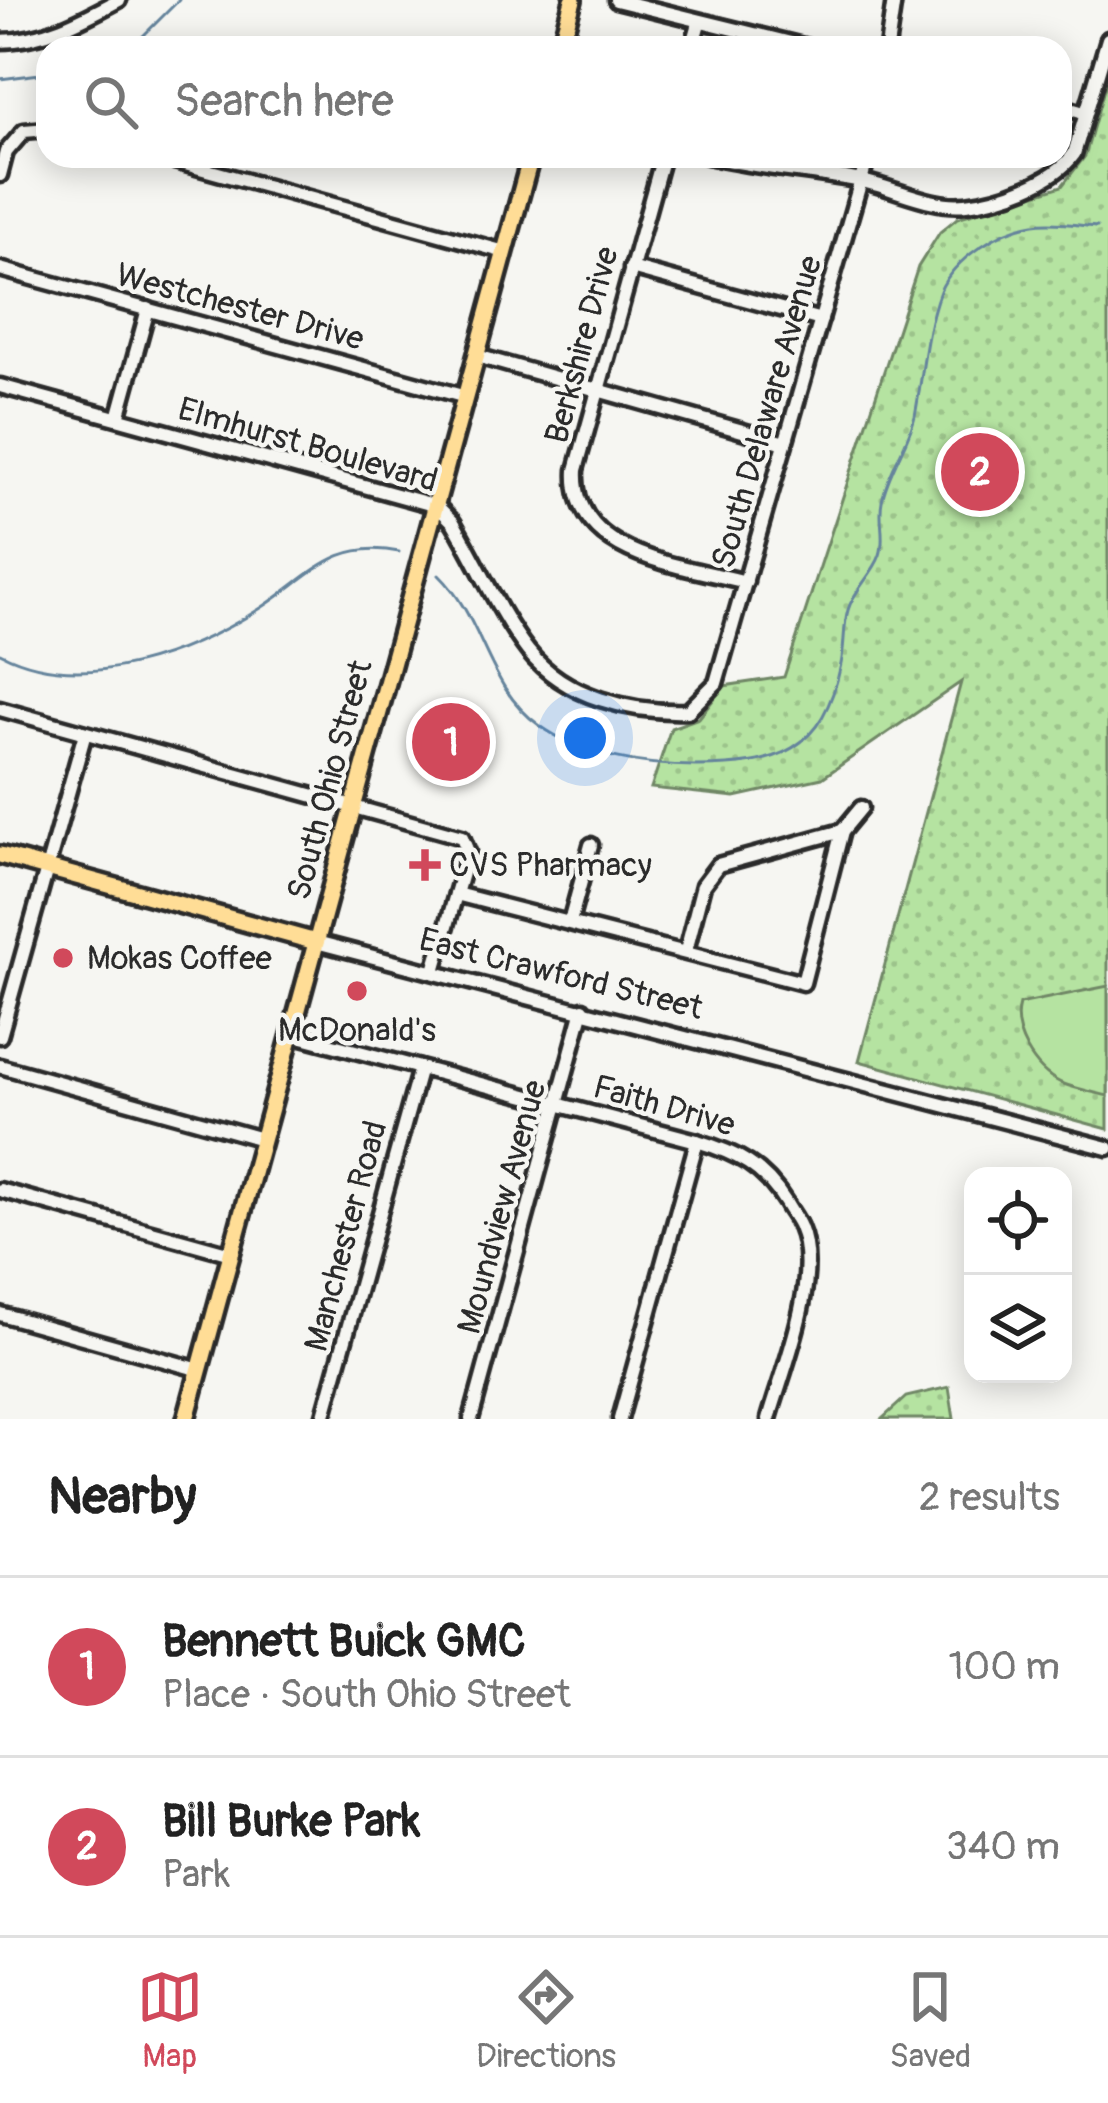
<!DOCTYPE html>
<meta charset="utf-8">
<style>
body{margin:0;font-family:Pangolin,sans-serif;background:#f2f2f2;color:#222}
.controls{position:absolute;right:36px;bottom:36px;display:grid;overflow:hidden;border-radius:24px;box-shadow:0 6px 30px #0003}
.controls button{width:108px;height:108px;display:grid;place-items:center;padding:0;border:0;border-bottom:3px solid #e0e0e0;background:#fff;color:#222;font:60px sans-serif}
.you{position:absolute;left:585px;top:738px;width:42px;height:42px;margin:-30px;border:9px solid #fff;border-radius:50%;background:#1a73e8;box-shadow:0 0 0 18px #1a73e833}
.badge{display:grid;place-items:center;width:78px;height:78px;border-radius:50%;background:#d1495b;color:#fff;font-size:39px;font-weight:700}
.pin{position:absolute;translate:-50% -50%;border:6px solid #fff;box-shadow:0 3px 12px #0006}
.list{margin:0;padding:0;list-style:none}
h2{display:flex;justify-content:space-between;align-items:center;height:156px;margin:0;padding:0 48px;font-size:51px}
h2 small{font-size:39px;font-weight:400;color:#767676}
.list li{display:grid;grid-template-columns:78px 1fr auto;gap:36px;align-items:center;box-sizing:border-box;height:180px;padding:0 48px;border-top:3px solid #e0e0e0}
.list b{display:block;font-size:45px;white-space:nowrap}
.list p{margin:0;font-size:39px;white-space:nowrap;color:#767676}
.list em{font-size:39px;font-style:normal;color:#767676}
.icon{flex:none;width:66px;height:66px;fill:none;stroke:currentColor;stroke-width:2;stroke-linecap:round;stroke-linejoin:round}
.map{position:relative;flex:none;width:1108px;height:1419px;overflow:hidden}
.search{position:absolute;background:#fff;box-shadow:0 6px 30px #0003;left:36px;right:36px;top:36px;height:132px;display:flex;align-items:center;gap:30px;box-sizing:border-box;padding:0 42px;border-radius:36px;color:#767676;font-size:45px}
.sheet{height:516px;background:#fff}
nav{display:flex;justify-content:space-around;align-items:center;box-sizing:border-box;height:168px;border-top:3px solid #e0e0e0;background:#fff;font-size:33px;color:#767676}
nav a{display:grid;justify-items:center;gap:6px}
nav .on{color:#d1495b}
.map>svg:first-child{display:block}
.park{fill:url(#park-dots);stroke:#708766;stroke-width:3}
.pitch{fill:#b5e3a1;stroke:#708766;stroke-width:3}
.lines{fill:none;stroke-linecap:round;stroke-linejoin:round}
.stream{stroke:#65849c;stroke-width:3}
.minor-casing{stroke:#2b2b2b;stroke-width:21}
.major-casing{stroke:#2b2b2b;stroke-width:24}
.minor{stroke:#f6f6f2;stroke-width:12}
.major{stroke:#ffdd96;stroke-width:15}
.poi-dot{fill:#d1495b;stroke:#f6f6f2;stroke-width:4.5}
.labels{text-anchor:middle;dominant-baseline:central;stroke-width:9;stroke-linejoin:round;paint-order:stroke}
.street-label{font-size:33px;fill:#2b2b2b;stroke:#f6f6f2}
.poi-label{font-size:33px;fill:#2b2b2b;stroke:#f6f6f2;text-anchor:start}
</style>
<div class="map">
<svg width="1108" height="1419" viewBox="0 0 1108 1419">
<defs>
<pattern id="park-dots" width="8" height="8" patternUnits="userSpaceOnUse" patternTransform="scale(3)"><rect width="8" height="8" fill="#b5e3a1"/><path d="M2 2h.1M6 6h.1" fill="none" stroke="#9cc38b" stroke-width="1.8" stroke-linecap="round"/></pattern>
</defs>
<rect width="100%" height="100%" fill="#f6f6f2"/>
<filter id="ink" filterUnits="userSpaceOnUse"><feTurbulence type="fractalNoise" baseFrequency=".00833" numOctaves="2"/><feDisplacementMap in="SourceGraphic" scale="24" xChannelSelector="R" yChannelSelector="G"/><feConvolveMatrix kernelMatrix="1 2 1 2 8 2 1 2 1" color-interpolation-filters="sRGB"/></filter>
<g filter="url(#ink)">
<g class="park">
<path d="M1108 75V1129L859 1061 961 682 822 778 735 797 651 788 671 728 699 718 724 686 784 677 918 267 940 232 957 218 1062 186 1085 156Z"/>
<path d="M949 1387 954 1419H882L906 1397Z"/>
</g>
<path class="pitch" d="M1108 986V1096C1093 1092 1076 1089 1061 1083 1034 1070 1011 1032 1019 1004Z"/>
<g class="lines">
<g class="stream">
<path d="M131 48 179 0"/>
<path d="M0 79 48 73"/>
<path d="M439 575C484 619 486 687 539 725 581 756 645 766 696 766 779 766 823 751 841 664 845 646 843 627 848 610 854 589 873 575 880 555 886 537 878 519 882 501 888 471 908 445 915 416 923 375 925 330 940 291 954 259 1000 229 1034 224 1054 221 1077 225 1097 227"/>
<path d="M0 653C83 696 189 654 261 608 310 577 335 538 399 552"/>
</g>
<defs>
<g id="minor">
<path d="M616 0 811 48"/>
<path d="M0 41C43 41 82 20 119 0"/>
<path d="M692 48 699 23"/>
<path d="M887 48 894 0"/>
<path d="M1060 106 1084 113"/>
<path d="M156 156 505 252"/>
<path d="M663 156 576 470C571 557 682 565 746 582"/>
<path d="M708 156C760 169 814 171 866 182 897 189 934 208 966 204 1001 200 1054 182 1074 154L1108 39"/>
<path d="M0 175 6 152 24 131 48 129"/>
<path d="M631 268 821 320"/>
<path d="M0 269 466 397"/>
<path d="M477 356 785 443"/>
<path d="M0 386 437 506 453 522C477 562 500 615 528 651 565 698 632 713 688 711L716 683 868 156"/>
<path d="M118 418 148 309"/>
<path d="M0 709 462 837 468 852 434 971"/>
<path d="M456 894 803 983 842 831 861 808"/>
<path d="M570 922 591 845"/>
<path d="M316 942 1108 1148"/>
<path d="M686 951 703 885 718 865 842 831"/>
<path d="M291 1034 697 1141C737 1153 764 1167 786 1203 790 1211 797 1219 800 1227 822 1277 783 1369 769 1419"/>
<path d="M0 1036 85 733"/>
<path d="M0 1066 262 1139"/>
<path d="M0 1190 231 1254"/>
<path d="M0 1314 200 1370"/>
<path d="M323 1419 420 1068"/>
<path d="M471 1419 583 1009"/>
<path d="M620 1419 697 1141"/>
</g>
<g id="major">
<path d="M560 48 573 0"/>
<path d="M0 855 316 942"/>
<path d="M186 1419 531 156"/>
</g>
</defs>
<use href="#minor" class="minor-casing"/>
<use href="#major" class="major-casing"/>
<use href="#minor" class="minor"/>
<use href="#major" class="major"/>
</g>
</g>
<g class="poi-dot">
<path d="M419 847h12v12h12v12h-12v12h-12v-12h-12v-12h12z"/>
<circle cx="63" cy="958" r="12"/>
<circle cx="357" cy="991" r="12"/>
</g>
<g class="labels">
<g class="street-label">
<text transform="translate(240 307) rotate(15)">Westchester Drive</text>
<text transform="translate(582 345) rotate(-75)">Berkshire Drive</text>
<text transform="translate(767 412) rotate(-74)">South Delaware Avenue</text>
<text transform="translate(308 445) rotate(16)">Elmhurst Boulevard</text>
<text transform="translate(330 780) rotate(-75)">South Ohio Street</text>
<text transform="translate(561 974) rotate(14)">East Crawford Street</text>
<text transform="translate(664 1106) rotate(16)">Faith Drive</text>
<text transform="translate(502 1207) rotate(-75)">Moundview Avenue</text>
<text transform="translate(346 1236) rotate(-75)">Manchester Road</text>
</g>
<g class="poi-label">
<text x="449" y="865">CVS Pharmacy</text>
<text x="87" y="958">Mokas Coffee</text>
<text x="357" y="1030" text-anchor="middle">McDonald's</text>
</g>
</g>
</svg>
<div class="controls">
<button><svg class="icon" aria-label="locate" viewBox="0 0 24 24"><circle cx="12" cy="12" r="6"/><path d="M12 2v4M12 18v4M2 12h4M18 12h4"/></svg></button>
<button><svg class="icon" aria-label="layers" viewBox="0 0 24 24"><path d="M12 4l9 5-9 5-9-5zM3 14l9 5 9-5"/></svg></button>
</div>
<div class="you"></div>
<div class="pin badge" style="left:451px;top:742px">1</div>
<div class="pin badge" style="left:980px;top:472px">2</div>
<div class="search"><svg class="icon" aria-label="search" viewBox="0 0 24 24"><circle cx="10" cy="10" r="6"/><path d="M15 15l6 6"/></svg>Search here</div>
</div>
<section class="sheet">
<h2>Nearby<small>2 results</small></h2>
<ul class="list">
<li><span class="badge">1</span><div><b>Bennett Buick GMC</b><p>Place · South Ohio Street</p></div><em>100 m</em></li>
<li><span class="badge">2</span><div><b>Bill Burke Park</b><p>Park</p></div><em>340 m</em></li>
</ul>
</section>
<nav>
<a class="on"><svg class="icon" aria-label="map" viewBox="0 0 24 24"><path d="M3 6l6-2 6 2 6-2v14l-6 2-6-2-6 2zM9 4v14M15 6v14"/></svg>Map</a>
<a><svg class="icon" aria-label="directions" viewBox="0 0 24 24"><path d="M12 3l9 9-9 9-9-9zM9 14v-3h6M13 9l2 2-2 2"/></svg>Directions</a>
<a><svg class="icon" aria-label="saved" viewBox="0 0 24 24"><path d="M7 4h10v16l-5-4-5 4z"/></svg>Saved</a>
</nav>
